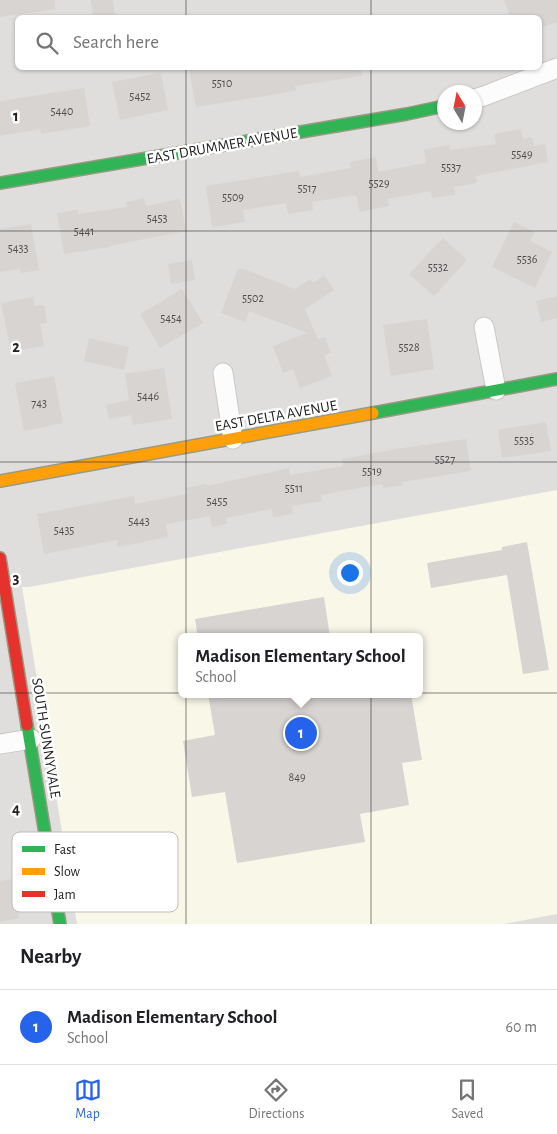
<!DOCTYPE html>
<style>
body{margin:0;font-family:"Alegreya Sans",sans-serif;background:#f6f6f6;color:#202124}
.compass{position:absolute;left:437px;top:85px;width:45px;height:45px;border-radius:50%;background:#fff;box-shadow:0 1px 4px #0004;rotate:350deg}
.you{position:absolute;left:349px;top:572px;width:18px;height:18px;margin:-12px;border:4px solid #fff;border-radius:50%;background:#1a73e8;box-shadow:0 0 0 8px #1a73e833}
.badge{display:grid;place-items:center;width:32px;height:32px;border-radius:50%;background:#2563eb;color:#fff;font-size:16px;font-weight:700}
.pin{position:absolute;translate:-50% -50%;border:2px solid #fff;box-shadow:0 1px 5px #0006}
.popup{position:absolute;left:178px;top:633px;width:245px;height:65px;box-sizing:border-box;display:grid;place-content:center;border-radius:8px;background:#fff;filter:drop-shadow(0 1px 4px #0005);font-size:16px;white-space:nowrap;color:#757577}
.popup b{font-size:19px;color:#202124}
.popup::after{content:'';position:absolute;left:50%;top:100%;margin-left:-10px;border:10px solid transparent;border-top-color:#fff}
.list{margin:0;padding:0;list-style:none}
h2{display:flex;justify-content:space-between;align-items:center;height:65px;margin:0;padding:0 20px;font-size:21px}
h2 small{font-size:16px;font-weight:400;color:#757577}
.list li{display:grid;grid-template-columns:32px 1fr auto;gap:15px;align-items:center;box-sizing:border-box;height:75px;padding:0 20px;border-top:1px solid #e0e0e0}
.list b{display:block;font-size:19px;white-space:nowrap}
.list p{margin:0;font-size:16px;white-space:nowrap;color:#757577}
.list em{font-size:16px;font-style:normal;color:#757577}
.icon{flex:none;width:28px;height:28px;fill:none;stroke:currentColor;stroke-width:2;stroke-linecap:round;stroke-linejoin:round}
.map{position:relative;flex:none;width:557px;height:924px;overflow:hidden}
.search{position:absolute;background:#fff;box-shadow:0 1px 4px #0004;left:15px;right:15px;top:15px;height:55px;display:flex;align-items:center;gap:12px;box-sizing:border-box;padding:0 18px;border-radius:8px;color:#757577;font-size:19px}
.sheet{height:140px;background:#fff}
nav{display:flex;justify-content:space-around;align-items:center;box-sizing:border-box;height:70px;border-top:1px solid #e0e0e0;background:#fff;font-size:14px;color:#757577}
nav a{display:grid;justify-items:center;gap:2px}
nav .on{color:#2563eb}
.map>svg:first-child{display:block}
.residential{fill:#dfdedc;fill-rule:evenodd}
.education{fill:#f8f7e8;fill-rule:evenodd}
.building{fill:#d7d4d2}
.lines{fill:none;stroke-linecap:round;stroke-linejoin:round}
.street-casing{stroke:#c9c8c7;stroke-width:21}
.fast-casing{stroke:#999a82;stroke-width:14}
.slow-casing{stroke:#999a82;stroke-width:14}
.jam-casing{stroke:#999a82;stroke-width:14}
.street{stroke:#fdfcfc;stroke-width:19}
.fast{stroke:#30b455;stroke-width:11}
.slow{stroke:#ff9f0a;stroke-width:11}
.jam{stroke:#e5322d;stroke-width:11}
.grid{fill:none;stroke:#222;stroke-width:1;stroke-opacity:0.55}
.labels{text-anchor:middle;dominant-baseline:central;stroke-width:5;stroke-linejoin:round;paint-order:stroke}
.number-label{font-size:12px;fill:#4f4e4e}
.street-label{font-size:15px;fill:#222;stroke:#fff}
.key{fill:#fff;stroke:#bdbdbd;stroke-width:1}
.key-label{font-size:14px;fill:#222}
.grid-label{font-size:16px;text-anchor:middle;font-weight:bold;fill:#222;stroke:#fff;stroke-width:5;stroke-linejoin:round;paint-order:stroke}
</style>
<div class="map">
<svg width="557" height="924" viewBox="0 0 557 924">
<rect width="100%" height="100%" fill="#f0eeeb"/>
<path class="residential" d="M0 0H557V924H0ZM18 18H540V68H18ZM444 92H474V122H444ZM182 637H420V694H182Z"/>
<path class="education" d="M557 490V914L504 924H77L22 587H29ZM182 637H420V694H182Z"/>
<g class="building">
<path d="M0 0H55V9L0 17Z"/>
<path d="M91 0H113L115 18H93Z"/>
<path d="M504 0H557V22L540 28V18H511Z"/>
<path d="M189 68H361L362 76 295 86 296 91 196 107Z"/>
<path d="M161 73 168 110 120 120 112 82Z"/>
<path d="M84 88 90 126 41 134 40 129 0 136V101Z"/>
<path d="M521 129 523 139 532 137 534 146 545 144 548 162 476 176 477 183 454 187 455 195 432 198 431 191 388 199 389 206 360 212 356 195 312 202 313 210 288 214 286 203 243 210 245 222 212 227 206 186 299 171 300 177 351 168 350 162 376 157 378 172 426 163 424 149 449 145 450 150 496 144 494 134Z"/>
<path d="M144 198 146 206 180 199 186 231 109 246 110 247 64 254 57 213 78 210V214L127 207 126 202Z"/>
<path d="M514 222 535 232 530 241 552 252 535 288 492 267Z"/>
<path d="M31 224 39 270 21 273 20 269 0 272V229Z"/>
<path d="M443 238 467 260 434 296 409 274Z"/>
<path d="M192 260 195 280 171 284 168 264Z"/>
<path d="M238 269H244L295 289 310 279 313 283 324 275 334 290 305 309 318 340 325 337 331 353 324 355 332 376 300 388 293 369 283 373 273 346 307 333 249 311 245 322 221 313Z"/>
<path d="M182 289 203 323 160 348 140 314Z"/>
<path d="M557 296V318L541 322 536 301Z"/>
<path d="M33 297 35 306 44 305 47 323 40 324 44 346 11 352 1 303Z"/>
<path d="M427 319 434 369 391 376 383 325Z"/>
<path d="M89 338 129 347 124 370 84 361Z"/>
<path d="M164 368 172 419 133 425 131 415 109 419 106 405 129 400 125 374Z"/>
<path d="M54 376 63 423 24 431 15 383Z"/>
<path d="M546 422 551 451 502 458 498 430Z"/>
<path d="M466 439 471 471 402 482 403 485 383 488 382 484 321 495 322 501 292 506 293 514 273 517 272 509 226 518 227 524 212 527 210 516 166 524 168 537 118 547 117 540 44 554 37 514 134 496 135 504 187 494 186 488 206 484 207 486 289 468 290 475 343 466 342 459 396 449Z"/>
<path d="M527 542 549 670 523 674 507 575 431 588 427 563 502 550V547Z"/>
<path d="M324 597 330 637H198L195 619Z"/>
<path d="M208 694H411L422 760 402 763 409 805 360 814 365 842 237 863 225 792 192 797 183 741 215 735Z"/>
<path d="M13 879 19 918 0 922V881Z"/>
</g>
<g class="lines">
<defs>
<g id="street">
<path d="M474 99 484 96 557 68"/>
<path d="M484 327 496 390"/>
<path d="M223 373 233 439"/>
<path d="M0 744 31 739"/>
</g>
<g id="fast">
<path d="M0 183 407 114 444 106"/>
<path d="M373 413 557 379"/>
<path d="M27 725 60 924"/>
</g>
<path id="slow" d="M0 481 373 413"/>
<path id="jam" d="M0 558 27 725"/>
</defs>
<use href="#street" class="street-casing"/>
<use href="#fast" class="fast-casing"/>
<use href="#slow" class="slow-casing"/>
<use href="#jam" class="jam-casing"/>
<use href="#street" class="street"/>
<use href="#fast" class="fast"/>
<use href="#slow" class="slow"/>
<use href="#jam" class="jam"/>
</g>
<path class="grid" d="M186 0V18M371 0V18M186 68V924M371 68V924M0 231H557M0 462H557M0 693H557"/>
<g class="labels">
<g class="number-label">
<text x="222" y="83">5510</text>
<text x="140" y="96">5452</text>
<text x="62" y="111">5440</text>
<text x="522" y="154">5549</text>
<text x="451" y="167">5537</text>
<text x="379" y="183">5529</text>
<text x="307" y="188">5517</text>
<text x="233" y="197">5509</text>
<text x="157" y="218">5453</text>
<text x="84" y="231">5441</text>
<text x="18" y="248">5433</text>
<text x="527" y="259">5536</text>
<text x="438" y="267">5532</text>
<text x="253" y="298">5502</text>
<text x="171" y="318">5454</text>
<text x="409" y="347">5528</text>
<text x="148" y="396">5446</text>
<text x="39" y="403">743</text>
<text x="524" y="440">5535</text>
<text x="445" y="459">5527</text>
<text x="372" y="471">5519</text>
<text x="294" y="488">5511</text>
<text x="217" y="501">5455</text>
<text x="139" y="521">5443</text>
<text x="64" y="530">5435</text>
<text x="297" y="777">849</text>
</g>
<g class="street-label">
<text transform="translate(222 146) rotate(-10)">EAST DRUMMER AVENUE</text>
<text transform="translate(276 416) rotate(-10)">EAST DELTA AVENUE</text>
<text transform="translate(46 738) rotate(81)">SOUTH SUNNYVALE</text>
</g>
</g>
<rect x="12" y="832" width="166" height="80" rx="8" class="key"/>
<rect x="22" y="846" width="23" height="6" fill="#30b455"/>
<rect x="22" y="868" width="23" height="7" fill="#ff9f0a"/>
<rect x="22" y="891" width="23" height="6" fill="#e5322d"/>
<g class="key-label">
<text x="54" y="854">Fast</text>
<text x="54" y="876">Slow</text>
<text x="54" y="899">Jam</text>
</g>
<g class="grid-label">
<text x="16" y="121">1</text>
<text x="16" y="352">2</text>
<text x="16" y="583">3</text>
<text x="16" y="814">4</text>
</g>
</svg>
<svg class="compass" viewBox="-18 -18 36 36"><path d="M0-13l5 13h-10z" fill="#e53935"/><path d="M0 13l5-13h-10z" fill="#757577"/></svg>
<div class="you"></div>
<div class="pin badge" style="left:301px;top:733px">1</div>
<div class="popup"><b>Madison Elementary School</b>School</div>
<div class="search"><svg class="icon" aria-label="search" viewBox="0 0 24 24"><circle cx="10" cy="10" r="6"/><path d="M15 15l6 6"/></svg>Search here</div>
</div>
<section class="sheet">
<h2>Nearby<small></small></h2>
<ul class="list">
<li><span class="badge">1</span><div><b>Madison Elementary School</b><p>School</p></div><em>60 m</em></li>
</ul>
</section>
<nav>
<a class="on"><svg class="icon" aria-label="map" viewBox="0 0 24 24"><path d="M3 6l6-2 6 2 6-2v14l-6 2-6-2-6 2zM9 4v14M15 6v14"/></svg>Map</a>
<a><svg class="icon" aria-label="directions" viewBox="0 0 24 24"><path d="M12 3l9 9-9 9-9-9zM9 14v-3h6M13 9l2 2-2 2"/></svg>Directions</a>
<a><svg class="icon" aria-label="saved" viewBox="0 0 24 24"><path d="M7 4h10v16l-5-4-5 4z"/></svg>Saved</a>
</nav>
